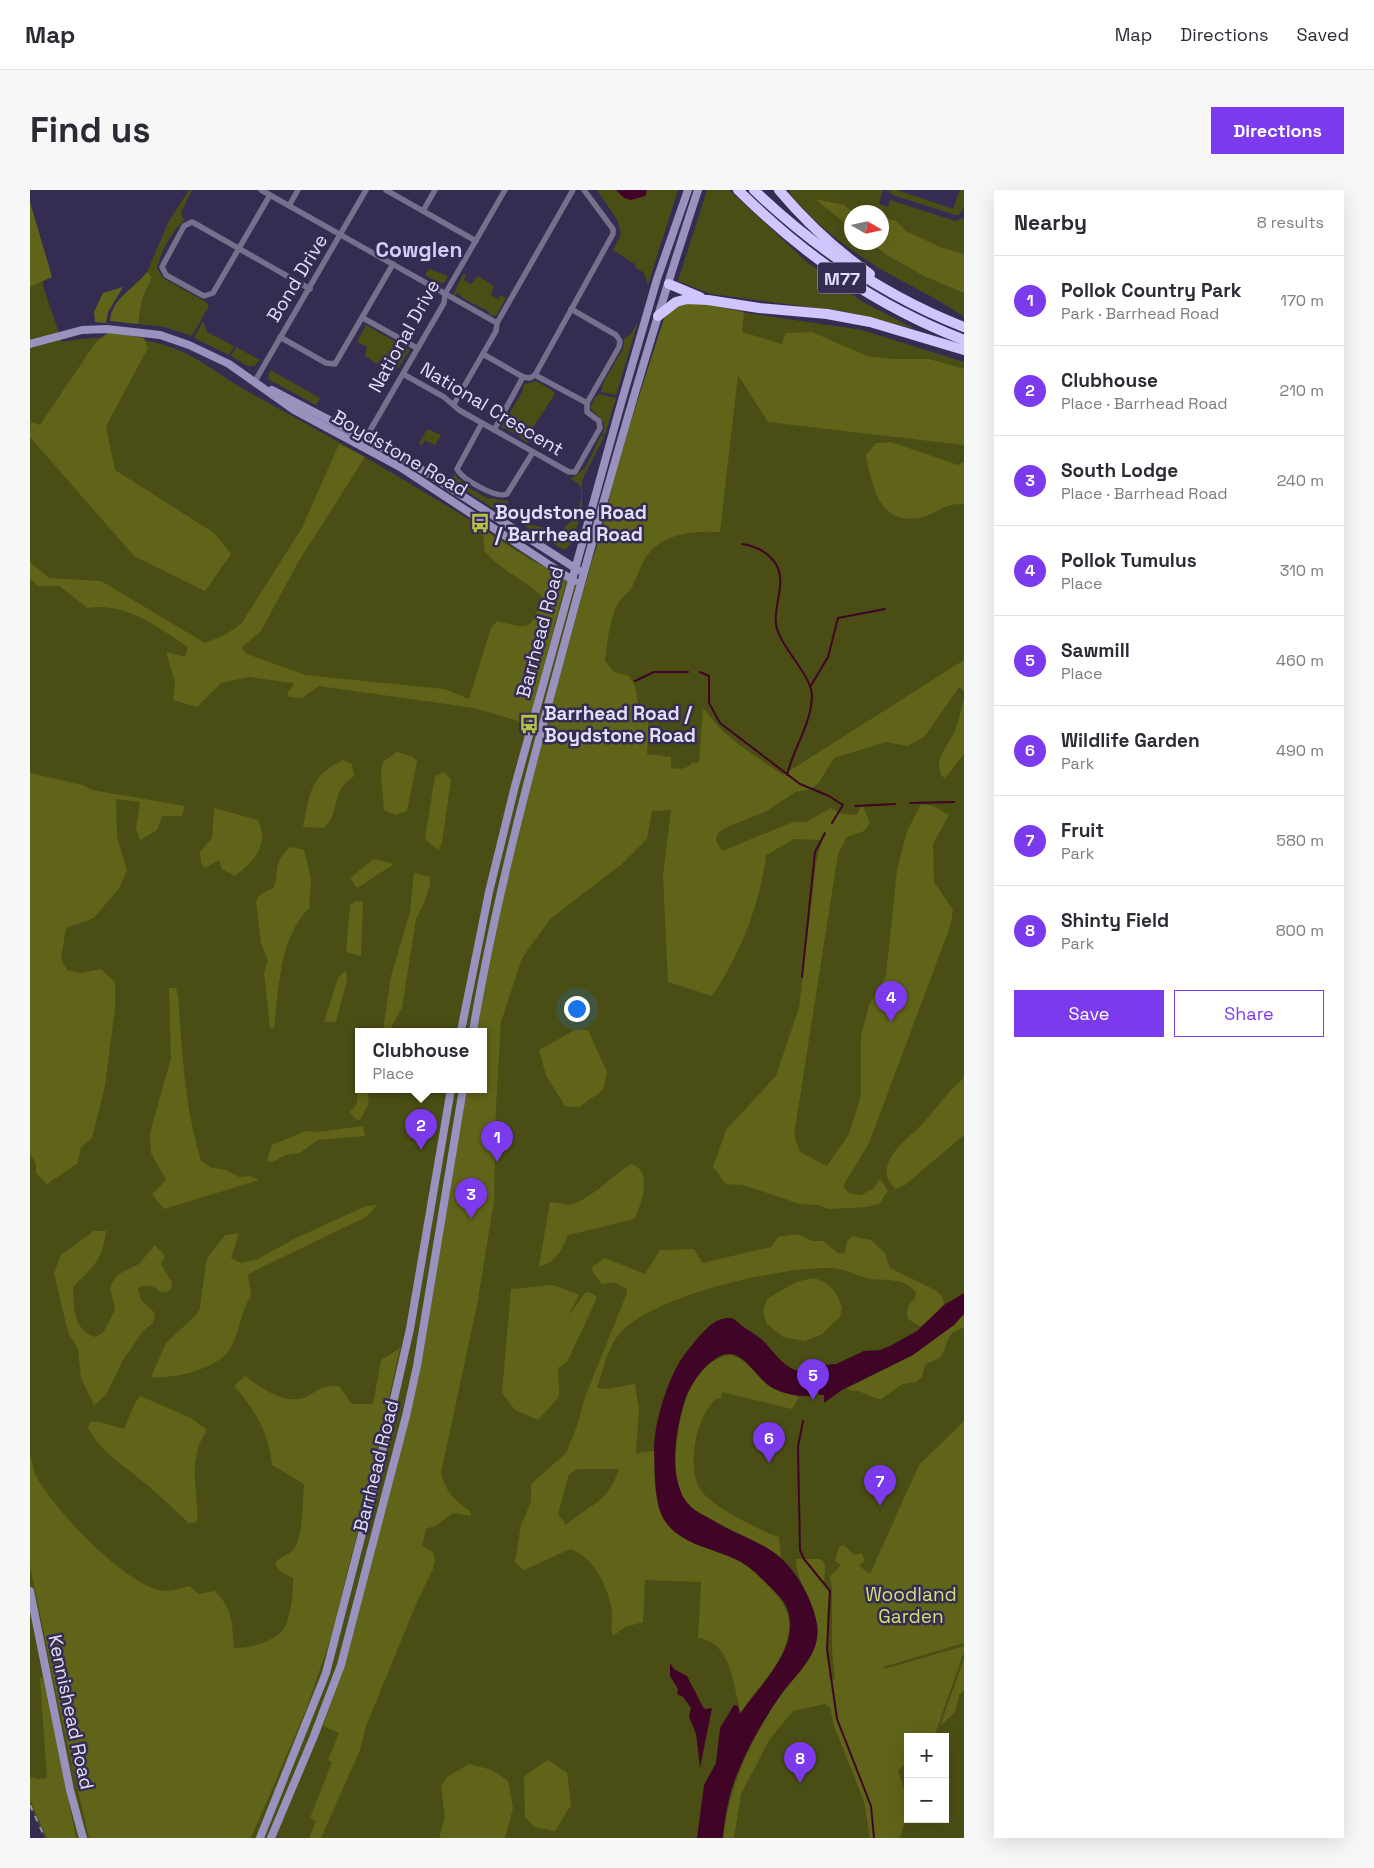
<!DOCTYPE html>
<meta charset="utf-8">
<style>
body{margin:0;font-family:"Space Grotesk",sans-serif;background:#f7f7f7;color:#2b2b33}
.controls{position:absolute;right:15px;bottom:15px;display:grid;overflow:hidden;border-radius:0px;box-shadow:0 5px 20px #0002}
.controls button{width:45px;height:45px;display:grid;place-items:center;padding:0;border:0;border-bottom:1px solid #e1e1e2;background:#fff;color:#2b2b33;font:25px sans-serif}
.compass{position:absolute;left:814px;top:15px;width:45px;height:45px;border-radius:50%;background:#fff;box-shadow:0 5px 20px #0002;rotate:99deg}
.you{position:absolute;left:546px;top:818px;width:18px;height:18px;margin:-12px;border:4px solid #fff;border-radius:50%;background:#1a73e8;box-shadow:0 0 0 8px #1a73e833}
.badge{display:grid;place-items:center;width:32px;height:32px;border-radius:50%;background:#7c3aed;color:#fff;font-size:16px;font-weight:700}
.pin{position:absolute;translate:-50% -41px;filter:drop-shadow(0 1px 2px #0008)}
.pin::after{content:'';position:absolute;top:26px;width:18px;height:15px;background:inherit;clip-path:polygon(0 0,100% 0,50% 100%)}
.popup{position:absolute;left:325px;top:838px;width:132px;height:65px;box-sizing:border-box;display:grid;place-content:center;border-radius:0px;background:#fff;filter:drop-shadow(0 1px 4px #0005);font-size:16px;white-space:nowrap;color:#7c7c81}
.popup b{font-size:19px;color:#2b2b33}
.popup::after{content:'';position:absolute;left:50%;top:100%;margin-left:-10px;border:10px solid transparent;border-top-color:#fff}
.list{margin:0;padding:0;list-style:none}
h2{display:flex;justify-content:space-between;align-items:center;height:65px;margin:0;padding:0 20px;font-size:21px}
h2 small{font-size:16px;font-weight:400;color:#7c7c81}
.list li{display:grid;grid-template-columns:32px 1fr auto;gap:15px;align-items:center;box-sizing:border-box;height:90px;padding:0 20px;border-top:1px solid #e1e1e2}
.list b{display:block;font-size:19px;white-space:nowrap}
.list p{margin:0;font-size:16px;white-space:nowrap;color:#7c7c81}
.list em{font-size:16px;font-style:normal;color:#7c7c81}
.actions{display:flex;gap:10px;padding:15px 20px}
.actions a{flex:1;padding:11px 0;border:1px solid #7c3aed;border-radius:0px;text-align:center;font-size:18px;color:#7c3aed}
.actions .main{background:#7c3aed;color:#fff}
.map{position:relative;flex:none;width:934px;height:1648px;overflow:hidden;border-radius:0px}
header{display:flex;align-items:center;gap:30px;box-sizing:border-box;height:70px;padding:0 25px;background:#fff;border-bottom:1px solid #e1e1e2}
header strong{font-size:24px}
nav{display:flex;gap:28px;margin-inline-start:auto;font-size:18px}
.intro{display:flex;align-items:center;justify-content:space-between;box-sizing:border-box;height:120px;padding:0 30px}
h1{margin:0;font-size:35px}
.button{padding:12px 22px;border-radius:0px;background:#7c3aed;color:#fff;font-size:18px;font-weight:700}
main{display:flex;gap:30px;padding:0 30px}
aside{flex:1;background:#fff;border-radius:0px;box-shadow:0 5px 20px #0002}
.map>svg:first-child{display:block}
.green{fill:#4b4e14;fill-rule:evenodd}
.forest{fill:#606419;fill-rule:evenodd}
.water{fill:#400526}
.lines{fill:none;stroke-linecap:round;stroke-linejoin:round}
.stream{stroke:#400526;stroke-width:2}
.street{stroke:#75708c;stroke-width:5.5}
.secondary{stroke:#9a92be;stroke-width:8}
.highway{stroke:#d0c6fd;stroke-width:10}
.rail{stroke:#958fae;stroke-width:2;stroke-dasharray:6 6;stroke-linecap:butt}
.labels{text-anchor:middle;dominant-baseline:central;stroke-width:5;stroke-linejoin:round;paint-order:stroke}
.shield{fill:#352c52;stroke:#aea9c6;stroke-width:1}
.shield-label{font-size:18px;font-weight:bold;fill:#e2def7}
.street-label{font-size:19px;fill:#e2def7;stroke:#352c52}
.poi-label{font-size:19px;font-weight:bold;fill:#e2def7;stroke:#352c52;text-anchor:start}
.park-label{font-size:19px;fill:#d6de7a;stroke:#352c52}
.quarter-label{font-size:21px;font-weight:bold;fill:#d4ccfc;stroke:#352c52}
</style>
<header>
<strong>Map</strong>
<nav><a>Map</a><a>Directions</a><a>Saved</a></nav>
</header>
<div class="intro"><h1>Find us</h1><a class="button">Directions</a></div>
<main>
<div class="map">
<svg width="934" height="1648" viewBox="0 0 934 1648">
<rect width="100%" height="100%" fill="#352c52"/>
<g class="green">
<path d="M159 0H162L151 23 154 30C141 44 132 58 127 78L133 88 176 112 179 116 162 146 135 137 108 134 112 109 122 87 117 82 139 31Z"/>
<path d="M567 0H586L589 2 615 6 617 0H648L618 95 614 83 605 77 606 75 583 60 591 44 588 31Z"/>
<path d="M677 0H699L778 73 833 112 885 139 817 122 681 104 648 91Z"/>
<path d="M760 0H853L849 14 858 17 860 10 925 31 934 28V127C906 107 876 94 847 77 814 56 782 32 759 2ZM822 22H852V52H822Z"/>
<path d="M858 0H867L923 19 930 0H934V18L929 25H925L863 5Z"/>
<path d="M0 28 14 99 32 152C67 146 102 145 137 156 169 166 193 188 222 204 324 259 425 319 522 382L537 391 555 397 598 241 634 129 665 112 689 119 832 140 934 172V1648H15L0 1615ZM328 841H454V899H328ZM878 1547H915V1629H878Z"/>
<path d="M399 79 418 86 414 93H408L395 85Z"/>
<path d="M433 84 436 85 434 90 441 94 448 86 464 96 461 105 468 109 471 105 476 108 466 126 459 125 458 121 434 109 427 102 425 106 423 105Z"/>
<path d="M173 131 177 142 204 156 199 165 164 148Z"/>
<path d="M608 132 586 205 571 202 574 191 593 159 594 149 600 145Z"/>
<path d="M336 135 380 160 368 178 362 175 365 170 355 165 347 174 335 166 337 157 327 152Z"/>
<path d="M206 157 230 170 224 176H218L201 166Z"/>
<path d="M240 180 290 208 286 215 238 189Z"/>
<path d="M506 191 523 201 525 204 504 236 497 253 487 245 488 242 486 244 471 237 492 203 494 194Z"/>
<path d="M570 204 586 208 575 245 572 244C579 228 566 228 560 217L565 207Z"/>
<path d="M397 239 411 245 405 255 395 250 392 255 389 254Z"/>
<path d="M571 245 574 247 552 290V321L542 353 534 360 493 335 494 333 528 341C545 334 555 312 550 295L541 289 556 277Z"/>
<path d="M424 285 433 292 434 295 457 308 479 311 473 322 466 320 421 291Z"/>
</g>
<g class="forest">
<path d="M785 9 814 15 823 22 821 38Z"/>
<path d="M0 12 22 87 0 97Z"/>
<path d="M852 27 866 31 876 41 910 57 934 64V103L894 86 857 65 841 53 852 52Z"/>
<path d="M117 82 122 87 112 109 108 134 80 131C82 108 104 99 117 82Z"/>
<path d="M93 97 78 122 76 133 65 132 64 122 73 103Z"/>
<path d="M665 112 714 122 712 142 752 154 756 143 782 142 837 166 863 169H899L934 179V255L738 232 708 185 690 342C661 341 629 343 613 372 609 380 606 389 602 397 598 404 591 408 587 415 579 432 577 453 575 471L584 482 599 486 605 496 609 517 619 523 617 564 641 567V578C650 579 656 580 662 573H669L673 519C680 524 682 530 688 536 706 555 732 570 753 585L934 470V501L929 497 895 546 878 556 856 552 804 568 788 594 778 600 765 602 737 621 695 638 687 644 686 650 692 661 763 632H776L801 618 812 624 827 625 832 613 840 633 834 641 817 647 808 664 764 945 770 962 797 976 819 944 831 906V846L839 815 856 786 867 680 877 641 891 614 903 616 919 625 903 654 904 692 923 720 920 737 839 953 813 996 819 1003 831 1005 843 999 850 989 858 1001 849 1014 837 1017 799 1019 788 1015 770 1014 713 995 696 994 683 977 696 940 746 886 769 818 786 674 792 650 764 649 736 665C731 711 709 768 682 806L638 792 633 685 641 620 622 621 617 649 593 673 520 729 492 768 471 832 466 914 464 1011 447 1115 411 1283C415 1302 426 1311 440 1321L441 1326 423 1323 407 1335 396 1339 392 1356 403 1362 405 1371 403 1379 387 1412 336 1536 330 1560 291 1648H279L286 1631 280 1628 302 1572 298 1570 309 1543 293 1536 316 1472 379 1227 390 1179 437 899H454V841H447C475 681 519 526 562 370 574 343 577 314 585 285 600 233 617 181 634 129 640 116 653 115 665 112Z"/>
<path d="M79 142 114 148 118 158 76 236 85 280 184 343 201 364 175 401 104 366 0 247 1 232 10 235 66 152Z"/>
<path d="M861 252 928 275 934 272V314C929 314 923 314 918 316 909 319 900 326 889 328 848 335 842 294 836 265L846 253Z"/>
<path d="M309 254 335 267 267 374 231 441 211 458 217 464 275 485 414 499 439 509 461 438 467 431C502 440 500 440 513 407 493 388 474 383 455 362L453 346 457 342 499 369 529 384 536 391 499 534 444 518 289 496 272 508 259 507 257 503 263 496V493L219 487 191 493 167 517 143 510 145 491 136 462 155 467 158 457C127 437 96 412 58 418L29 396H8L0 388V372L19 388 71 391 175 453 195 445 211 434 272 338Z"/>
<path d="M934 508V565C925 572 923 581 914 588 899 572 922 552 926 538 929 529 931 518 934 508Z"/>
<path d="M367 562 383 567 387 571 377 621 366 625 354 620 351 583 353 572Z"/>
<path d="M313 570 322 574 324 586C298 604 312 621 294 638L273 637C281 603 278 587 313 570Z"/>
<path d="M414 582 421 589 412 653 408 660 395 649 405 586Z"/>
<path d="M0 583 53 595 62 600 155 616 152 626H132L127 640 110 650 106 639 110 612 86 609 87 647 97 680 89 698 64 728 36 738 31 769 37 780 51 783 71 779 85 792V818L75 896 62 948 51 957 48 973 17 994 6 983V974L0 963Z"/>
<path d="M184 618 228 630C240 655 223 672 205 686L192 679 189 670 175 678 171 673 170 662 182 648Z"/>
<path d="M260 657 274 660 281 689 279 718C249 748 249 799 244 838H240L234 783 238 771 231 753 226 712C229 703 236 701 244 698 250 678 242 675 260 657Z"/>
<path d="M344 669 364 674 327 698 320 688Z"/>
<path d="M384 683 400 687V695L393 715 386 729 372 818 359 841H353L361 786 380 722Z"/>
<path d="M326 711 333 712 331 766 316 762 320 715Z"/>
<path d="M316 780 317 790 306 832H294L308 788Z"/>
<path d="M139 798H146L148 807C152 862 155 918 171 971L182 978 196 980 209 987 220 986 229 990 134 1019 122 1004 136 990 121 963 120 943 141 868Z"/>
<path d="M545 840H558L577 882 573 900 549 917 535 916 516 885 509 860Z"/>
<path d="M934 888V945L875 995 866 999C863 996 858 991 857 986 853 964 883 945 895 931 908 916 919 901 934 888Z"/>
<path d="M328 889V899H339L338 915 330 930 325 929 320 922 327 913Z"/>
<path d="M333 936 335 946 288 950 270 963 255 965 243 972 237 971 242 955 276 941 288 942Z"/>
<path d="M601 974C624 981 611 1013 605 1029L538 1045C532 1059 526 1074 509 1076L520 1012C527 1012 537 1016 543 1014 561 1009 584 984 601 974Z"/>
<path d="M347 1015 336 1027 218 1084 221 1106C210 1121 208 1151 197 1163 181 1180 143 1189 121 1187L136 1153 166 1125 170 1118 176 1074 178 1067 195 1045 209 1043 201 1068 211 1073 228 1069 264 1049 336 1016Z"/>
<path d="M64 1041H76C73 1070 62 1078 43 1097 44 1119 43 1139 65 1147L73 1143 85 1120 80 1097 87 1085 109 1074 125 1055 135 1066 131 1074 142 1093 141 1099 136 1102H131C124 1096 116 1093 108 1098L111 1110 123 1121 125 1127 123 1133 114 1140 93 1170 76 1205 64 1215 51 1188 48 1159 38 1142 24 1083 31 1065Z"/>
<path d="M768 1044 782 1051H793L808 1063 815 1064 817 1051 822 1046 841 1050 855 1063 860 1078 905 1100 913 1107 914 1115 893 1135 889 1136 878 1129C876 1119 878 1115 885 1108L886 1102C873 1087 858 1091 841 1089 827 1087 816 1078 801 1078 750 1077 626 1104 590 1143 578 1156 573 1181 567 1198L576 1199 605 1194 609 1219 606 1263 624 1261C624 1278 624 1310 632 1325 648 1355 681 1357 709 1371 719 1376 727 1384 735 1392 755 1412 765 1428 755 1456 746 1482 725 1499 711 1522 703 1496 702 1452 668 1448L671 1392 615 1390 613 1432 595 1437 583 1446C580 1439 583 1430 582 1422 579 1398 564 1367 540 1359L494 1380 485 1372 491 1335 501 1312V1294L536 1263 547 1236 555 1207 597 1103V1099L584 1092 572 1094 562 1081 563 1076 575 1068 615 1084 630 1060 664 1059 672 1073 741 1057 748 1047ZM548 1279H589C578 1313 560 1314 536 1335L528 1324 539 1284Z"/>
<path d="M783 1088C800 1092 807 1102 812 1118L810 1127 792 1144 775 1151 753 1147 737 1134 733 1121 737 1109 766 1092Z"/>
<path d="M523 1095 549 1105 538 1127 554 1104 559 1102 566 1106V1110L537 1172 529 1177C526 1187 531 1195 529 1205 528 1210 512 1225 508 1230L485 1220 472 1203 481 1099Z"/>
<path d="M934 1125V1137L922 1143C910 1160 921 1166 895 1174L892 1187 886 1192 872 1194 851 1209C840 1208 831 1199 821 1201L817 1198 883 1165Z"/>
<path d="M370 1158 342 1283 301 1447 276 1520 221 1648H59L31 1526 0 1376V1265C2 1271 3 1278 5 1284 20 1315 100 1402 137 1401 144 1401 152 1398 159 1396L169 1404 185 1401C203 1420 202 1432 204 1458 218 1459 242 1452 252 1441 260 1433 264 1399 263 1388L251 1382 245 1374C249 1366 258 1366 263 1360 273 1350 273 1308 274 1294L242 1275C239 1243 225 1220 204 1196L215 1186C230 1197 255 1216 276 1207 290 1200 292 1195 309 1196L322 1214H343L351 1170Z"/>
<path d="M702 1165 713 1171 743 1199 769 1207 762 1219 692 1202 691 1208 686 1209C666 1226 655 1280 672 1302 683 1316 731 1342 749 1347L751 1367 663 1319C656 1312 650 1304 647 1294 643 1280 646 1265 647 1252 651 1219 662 1169 702 1165Z"/>
<path d="M110 1206 161 1228 177 1240C173 1247 168 1255 167 1262 161 1285 169 1309 167 1332L159 1333C146 1322 135 1310 122 1299 99 1279 72 1264 58 1238L60 1232H70L94 1239 105 1213Z"/>
<path d="M934 1231V1453L853 1477 854 1479 934 1456V1462L904 1547H878V1573L868 1580C878 1612 880 1616 870 1648H840L834 1611 804 1536 800 1518 795 1514 763 1521 739 1550 711 1604 704 1648H693C699 1596 721 1548 751 1505 764 1486 783 1473 787 1448 792 1419 766 1397 766 1369H791L795 1375 794 1395 799 1402C796 1432 796 1459 800 1489H805L802 1459V1398L800 1386 811 1375 805 1371 809 1357 814 1355 824 1365 832 1363 835 1371 829 1376 840 1384 889 1275Z"/>
<path d="M934 1469V1501L929 1505 925 1522 910 1536Z"/>
<path d="M13 1487 46 1648H17L0 1610V1587L9 1589 17 1588 10 1488Z"/>
<path d="M518 1570 537 1583 541 1615 525 1641 504 1637 495 1627 494 1586Z"/>
<path d="M439 1574 462 1580 478 1591 483 1618 475 1648H409L415 1627 411 1596 417 1587Z"/>
</g>
<g class="water">
<path d="M586 0H617L615 6 601 10 594 8Z"/>
<path d="M934 1103V1124L924 1135 883 1165 812 1200 794 1213V1205H789L788 1201 781 1202V1206C767 1207 749 1203 738 1195 726 1186 714 1162 697 1164 679 1167 662 1192 656 1207 646 1236 636 1291 660 1316 666 1322 674 1325 682 1330 701 1342 724 1349 742 1361 765 1377 782 1407 787 1434 792 1466 763 1486 748 1509 733 1531 718 1557 708 1582 699 1603 695 1625 693 1648H667L674 1595 686 1573 690 1538 704 1515 708 1516 710 1524C729 1496 770 1459 758 1421 754 1409 745 1402 737 1394 729 1386 721 1378 711 1372 684 1357 642 1355 630 1321 624 1302 625 1280 624 1260 624 1232 639 1183 657 1161 669 1148 684 1123 704 1129 712 1137 721 1141 730 1148 744 1160 750 1176 769 1181L778 1176 806 1174 834 1161 850 1160 860 1156 887 1141 914 1115Z"/>
<path d="M640 1473 644 1479 657 1486 673 1517 675 1519 682 1518 670 1578 666 1544 659 1527 661 1518 653 1507 647 1504 648 1499 640 1486Z"/>
</g>
<g class="lines">
<g class="stream">
<path d="M712 354C726 356 741 363 748 378 756 398 740 422 748 442 755 461 781 486 782 505 782 533 763 559 757 585"/>
<path d="M670 482 679 486V513L690 533 770 594 799 606 813 615 802 633"/>
<path d="M605 491 624 482H658"/>
<path d="M780 497 798 467 808 428 855 419"/>
<path d="M880 613 924 612"/>
<path d="M825 616 865 614"/>
<path d="M772 787 785 662 795 643"/>
<path d="M773 1231 768 1257 770 1360 774 1369 800 1401 797 1459 807 1529 841 1616 844 1648"/>
</g>
<g class="street">
<path d="M231 0 240 5"/>
<path d="M356 0 446 51"/>
<path d="M260 14 268 0"/>
<path d="M393 21 405 0"/>
<path d="M280 99C241 77 203 55 164 33L162 32 154 36 132 77 136 85 174 106 183 103 240 5 467 133"/>
<path d="M541 119 586 145 590 151 589 157 557 213"/>
<path d="M333 128 387 158"/>
<path d="M250 147 296 173 305 174 363 74"/>
<path d="M453 164 493 187 500 188 505 185 583 44V39L554 0"/>
<path d="M373 184 414 207 429 220 452 233 539 282H545L570 238 569 231 557 222V213L505 185"/>
<path d="M225 191 336 0"/>
<path d="M424 214 466 141 467 133 543 0"/>
<path d="M452 233 427 279C432 289 466 309 477 304L503 262"/>
<path d="M464 240 493 187"/>
<path d="M331 256 414 113 415 104 475 0"/>
</g>
<g class="secondary">
<path d="M0 154 52 140 77 139 130 145 159 155 199 174 264 220 370 277 544 391"/>
<path d="M242 200 378 271 548 380"/>
<path d="M431 841 459 702 485 596 590 217 627 89 658 0"/>
<path d="M443 841C466 706 502 574 538 441 578 293 620 145 668 0"/>
<path d="M0 1401 40 1600 53 1648"/>
<path d="M230 1648 296 1483 343 1301 380 1139 421 899"/>
<path d="M241 1648 284 1546 311 1475 376 1226 387 1176 433 899"/>
</g>
<g class="highway">
<path d="M708 0C776 67 845 115 934 150"/>
<path d="M724 0C786 59 854 106 934 137"/>
<path d="M749 0C776 32 806 60 840 84"/>
<path d="M639 94 670 107"/>
<path d="M628 126 646 112 657 109 678 110 729 118 797 124 840 132 934 160"/>
</g>
<path class="rail" d="M0 1615 15 1648"/>
</g>
<defs>
<symbol id="bus-bare" viewBox="-9 -9 18 18"><path d="M-5-6H5V4H4V6H2V4H-2V6H-4V4H-5ZM-3.5-4V0h7V-4ZM-3.5 1.2v1.5H-2V1.2ZM2 1.2v1.5H3.5V1.2Z" fill="#b9c046" stroke="#352c52" stroke-width="2.5" paint-order="stroke"/></symbol>
</defs>
<g fill-rule="evenodd">
<use href="#bus-bare" x="436" y="319" width="28" height="28"/>
<use href="#bus-bare" x="485" y="520" width="28" height="28"/>
</g>
<g class="labels">
<rect class="shield" x="788" y="72.5" width="48" height="31" rx="4"/>
<g class="shield-label">
<text x="812" y="88">M77</text>
</g>
<g class="street-label">
<text transform="translate(267 88) rotate(-59)">Bond Drive</text>
<text transform="translate(374 146) rotate(-61)">National Drive</text>
<text transform="translate(462 219) rotate(31)">National Crescent</text>
<text transform="translate(370 263) rotate(30)">Boydstone Road</text>
<text transform="translate(510 442) rotate(-75)">Barrhead Road</text>
<text transform="translate(346 1276) rotate(-76)">Barrhead Road</text>
<text transform="translate(41 1522) rotate(78)">Kennishead Road</text>
</g>
<g class="poi-label">
<text x="465" y="322">Boydstone Road<tspan x="465" dy="22">/ Barrhead Road</tspan></text>
<text x="514" y="523">Barrhead Road /<tspan x="514" dy="22">Boydstone Road</tspan></text>
</g>
<g class="park-label">
<text x="881" y="1404">Woodland<tspan x="881" dy="22">Garden</tspan></text>
</g>
<g class="quarter-label">
<text x="389" y="59">Cowglen</text>
</g>
</g>
</svg>
<div class="controls">
<button>+</button>
<button>−</button>
</div>
<svg class="compass" viewBox="-18 -18 36 36"><path d="M0-13l5 13h-10z" fill="#e53935"/><path d="M0 13l5-13h-10z" fill="#7c7c81"/></svg>
<div class="you"></div>
<div class="pin badge" style="left:467px;top:972px">1</div>
<div class="pin badge" style="left:391px;top:960px">2</div>
<div class="popup"><b>Clubhouse</b>Place</div>
<div class="pin badge" style="left:441px;top:1029px">3</div>
<div class="pin badge" style="left:861px;top:832px">4</div>
<div class="pin badge" style="left:783px;top:1210px">5</div>
<div class="pin badge" style="left:739px;top:1273px">6</div>
<div class="pin badge" style="left:850px;top:1316px">7</div>
<div class="pin badge" style="left:770px;top:1593px">8</div>
</div>
<aside>
<h2>Nearby<small>8 results</small></h2>
<ul class="list">
<li><span class="badge">1</span><div><b>Pollok Country Park</b><p>Park · Barrhead Road</p></div><em>170 m</em></li>
<li><span class="badge">2</span><div><b>Clubhouse</b><p>Place · Barrhead Road</p></div><em>210 m</em></li>
<li><span class="badge">3</span><div><b>South Lodge</b><p>Place · Barrhead Road</p></div><em>240 m</em></li>
<li><span class="badge">4</span><div><b>Pollok Tumulus</b><p>Place</p></div><em>310 m</em></li>
<li><span class="badge">5</span><div><b>Sawmill</b><p>Place</p></div><em>460 m</em></li>
<li><span class="badge">6</span><div><b>Wildlife Garden</b><p>Park</p></div><em>490 m</em></li>
<li><span class="badge">7</span><div><b>Fruit</b><p>Park</p></div><em>580 m</em></li>
<li><span class="badge">8</span><div><b>Shinty Field</b><p>Park</p></div><em>800 m</em></li>
</ul>
<div class="actions"><a class="main">Save</a><a>Share</a></div>
</aside>
</main>
